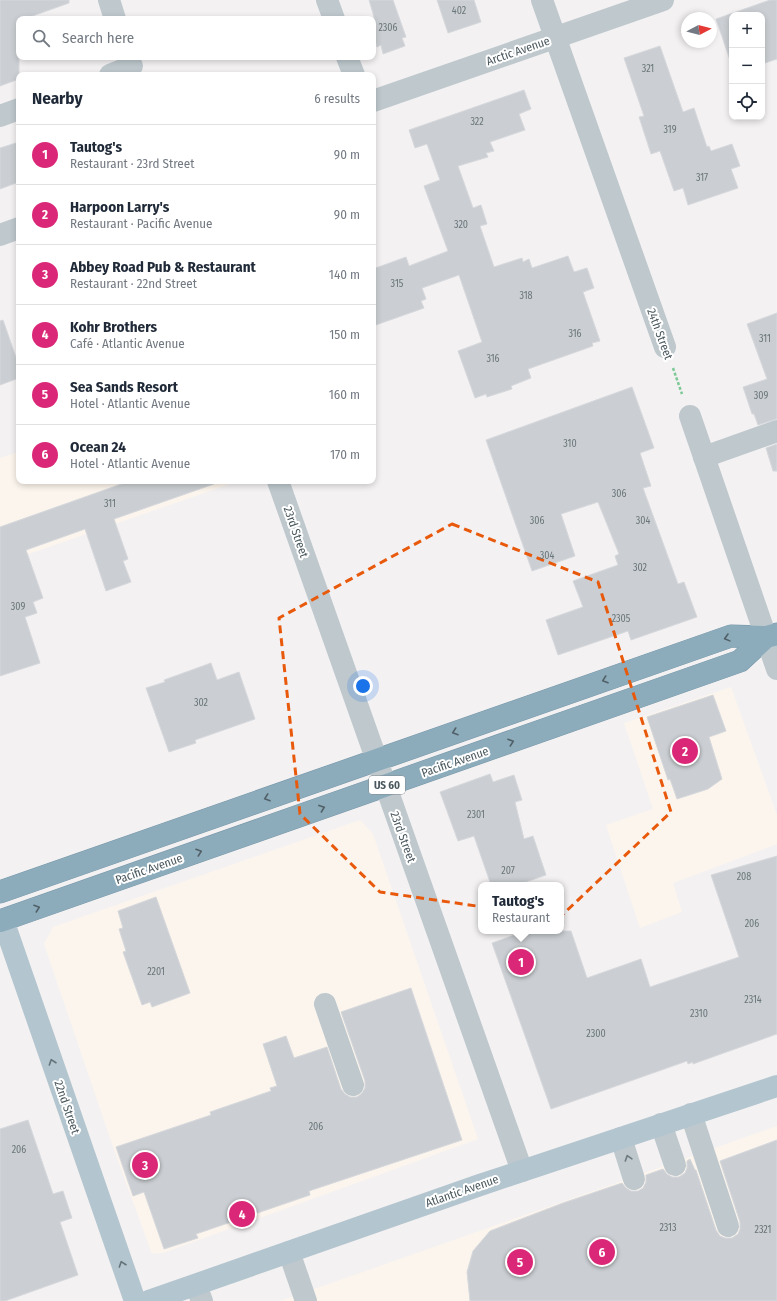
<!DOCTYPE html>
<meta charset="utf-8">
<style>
body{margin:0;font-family:"Fira Sans Condensed",sans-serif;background:#f6f6f7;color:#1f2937}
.controls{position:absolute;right:12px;top:12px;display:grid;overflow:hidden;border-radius:8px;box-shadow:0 2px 6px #0003}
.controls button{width:36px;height:36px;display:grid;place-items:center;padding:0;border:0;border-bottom:1px solid #e0e1e3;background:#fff;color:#1f2937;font:20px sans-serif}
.compass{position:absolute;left:681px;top:12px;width:36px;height:36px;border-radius:50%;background:#fff;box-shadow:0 2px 6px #0003;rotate:83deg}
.you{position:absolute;left:363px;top:686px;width:14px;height:14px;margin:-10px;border:3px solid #fff;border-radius:50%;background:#1a73e8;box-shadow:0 0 0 6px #1a73e833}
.badge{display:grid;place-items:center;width:26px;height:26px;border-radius:50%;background:#db2777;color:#fff;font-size:13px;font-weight:700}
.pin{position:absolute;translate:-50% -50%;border:2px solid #fff;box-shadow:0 1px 4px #0006}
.popup{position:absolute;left:478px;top:882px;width:86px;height:52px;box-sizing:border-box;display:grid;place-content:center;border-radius:8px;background:#fff;filter:drop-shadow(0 1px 3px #0005);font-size:13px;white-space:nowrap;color:#747a83}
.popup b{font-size:15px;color:#1f2937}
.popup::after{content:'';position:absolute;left:50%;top:100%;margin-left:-8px;border:8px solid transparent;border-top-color:#fff}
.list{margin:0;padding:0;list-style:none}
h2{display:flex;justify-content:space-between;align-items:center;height:52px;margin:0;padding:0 16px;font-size:17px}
h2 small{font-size:13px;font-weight:400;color:#747a83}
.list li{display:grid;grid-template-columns:26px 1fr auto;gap:12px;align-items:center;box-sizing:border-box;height:60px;padding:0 16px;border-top:1px solid #e0e1e3}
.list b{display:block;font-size:15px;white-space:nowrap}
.list p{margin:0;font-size:13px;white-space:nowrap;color:#747a83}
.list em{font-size:13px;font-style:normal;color:#747a83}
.icon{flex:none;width:22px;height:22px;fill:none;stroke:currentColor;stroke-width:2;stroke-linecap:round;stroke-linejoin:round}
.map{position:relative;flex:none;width:777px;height:1301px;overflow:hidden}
.search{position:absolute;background:#fff;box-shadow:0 2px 6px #0003;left:16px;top:16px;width:360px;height:44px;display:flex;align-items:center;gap:10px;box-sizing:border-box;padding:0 14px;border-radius:8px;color:#747a83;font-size:15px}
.panel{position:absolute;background:#fff;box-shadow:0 2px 6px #0003;left:16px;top:72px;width:360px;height:412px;border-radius:8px}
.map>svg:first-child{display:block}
.commercial{fill:#fcf5ed}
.building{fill:#cbcfd3;stroke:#d6d8dc}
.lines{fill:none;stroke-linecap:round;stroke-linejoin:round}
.highway-casing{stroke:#7797a8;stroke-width:23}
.path{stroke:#7dc996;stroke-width:2.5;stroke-dasharray:3 2;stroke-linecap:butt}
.minor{stroke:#bec8cd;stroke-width:22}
.major{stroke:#b3c5ce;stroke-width:22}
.highway{stroke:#8cacbc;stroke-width:22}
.oneway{stroke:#516067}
.oneway2{stroke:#64737a}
.oneway3{stroke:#6d7a7f}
.marked{fill:none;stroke:#e8590c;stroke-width:3;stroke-dasharray:8 5;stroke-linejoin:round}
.labels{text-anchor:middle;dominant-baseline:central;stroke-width:4;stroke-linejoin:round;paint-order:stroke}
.number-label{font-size:10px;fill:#6a767b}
.shield{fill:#fff;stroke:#808a8e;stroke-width:1}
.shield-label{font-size:11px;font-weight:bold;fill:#4a585e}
.street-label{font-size:12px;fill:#4a585e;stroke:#fff}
</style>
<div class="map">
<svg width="777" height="1301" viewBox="0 0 777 1301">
<rect width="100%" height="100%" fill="#f3f1f2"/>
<g class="commercial">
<path d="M19 452V481H229L230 484 0 564V458Z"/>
<path d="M731 687 777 815V844L673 883 682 912 640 928 606 825 653 809 624 723Z"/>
<path d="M360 820 373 834 478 1139 163 1253 152 1254 112 1144 44 944 53 927Z"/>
<path d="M777 1126V1301H280L605 1187Z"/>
</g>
<g class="building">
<path d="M0 0H69V3L24 19H19V79L0 86Z"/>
<path d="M369 0H393L406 37 402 38 405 46 383 54 381 45 377 47 373 34 374 17Z"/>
<path d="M437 0H474L481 22 448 33Z"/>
<path d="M770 0H777V59L762 64V15H732V66L716 19Z"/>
<path d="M660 46 683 112 694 108 707 147 709 146 711 151 732 144 740 166 731 169 738 188 688 205 683 188 674 191 660 151 651 154 639 117 644 116 624 58Z"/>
<path d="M524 90 531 109 519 114 525 130 490 142 494 151 486 153 488 157 458 166 473 208 481 205 487 224 480 226 494 267 522 258 523 262 529 259 532 268 568 256 574 272 587 268 594 288 583 292 600 341 592 343 593 346 528 369 531 378 511 386 512 389 487 397 486 394 475 398 458 351 482 342 459 275 422 288 426 299 421 301 424 308 373 326V269L406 257 409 266 448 251 424 186 440 180 427 144 415 148 409 130Z"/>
<path d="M19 142V182L0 189V148Z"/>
<path d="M777 313V419L758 425 754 414H752L743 387 767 379 747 324Z"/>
<path d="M3 320 19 366V378L0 385V321Z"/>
<path d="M632 387 654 448 640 453 651 486 643 488 678 584 684 582 697 617 631 640 628 631 558 655 546 620 583 607 573 581 618 565 615 556 619 554 598 502 561 514 575 556 532 571 486 440Z"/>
<path d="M777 444V471H773L766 448Z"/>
<path d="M130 481H214V484L114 519 128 559 123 561 131 582 106 591 85 529 26 550 43 598 33 602 37 613 25 617 40 663 0 676V527Z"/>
<path d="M211 663 217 680 239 672 255 719 195 740 196 743 169 752 146 688 165 682 164 680Z"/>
<path d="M713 695 726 731 709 737 722 779 708 789 677 799 670 779 668 780 647 717Z"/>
<path d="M490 774 493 782 514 775 522 800 515 802 524 839 533 836 546 875 517 885H491L474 836 458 841 440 792Z"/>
<path d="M777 856V1034L693 1064V1062L688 1064 687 1061 551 1109 492 943 526 931H571L587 978 641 959 650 987 739 957 711 875Z"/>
<path d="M156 897 190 993 152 1007 150 1002 142 1005 123 952 126 951 119 929 123 928 118 911Z"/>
<path d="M411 988 462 1140 309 1191 310 1195 196 1234 198 1238 164 1249 144 1192 133 1196 116 1147 211 1115 210 1112 271 1091 270 1088 277 1086 263 1044 286 1036 294 1058 327 1047 341 1089 345 1094 350 1097H357L362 1093 365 1088V1081L341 1012Z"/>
<path d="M28 1120 53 1194 63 1191 72 1218 60 1222 78 1275 5 1301H0V1129Z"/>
<path d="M777 1140V1301H470L467 1272 473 1251 490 1231 563 1203 622 1183 626 1188 631 1191H638L643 1188 646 1182V1175L663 1169 667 1174 672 1177H679L685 1173 687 1168V1161L690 1159 695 1170H696L716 1230 720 1236 725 1238H732L738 1234 740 1229V1222L720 1161Z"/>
</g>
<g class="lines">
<defs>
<g id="highway">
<path d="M0 892 731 636 766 637 777 634"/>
<path d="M0 921 740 661 766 637"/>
</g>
</defs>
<use href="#highway" class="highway-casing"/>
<path class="path" d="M673 368 682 394"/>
<g class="minor">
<path d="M109 0 115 19"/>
<path d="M327 0 334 19"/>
<path d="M542 0 665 347"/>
<path d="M347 57 354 75"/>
<path d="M110 75 132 66"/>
<path d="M373 101 663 0"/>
<path d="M0 116 19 109"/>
<path d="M0 235 19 228"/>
<path d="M690 416 777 669"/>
<path d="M704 457 777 431"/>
<path d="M278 481 522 1171"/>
<path d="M325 1004 353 1085"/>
<path d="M691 1114 728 1226"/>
<path d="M661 1124 675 1165"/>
<path d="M621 1138 634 1179"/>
<path d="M289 1252 306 1301"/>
<path d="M196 1285 202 1301"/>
</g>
<g class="major">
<path d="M3 920 135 1301"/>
<path d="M149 1301 480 1185 777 1086"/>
</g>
<use href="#highway" class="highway"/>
</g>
<defs><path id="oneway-chevron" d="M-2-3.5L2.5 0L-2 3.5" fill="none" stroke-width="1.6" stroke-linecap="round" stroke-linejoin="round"/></defs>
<g class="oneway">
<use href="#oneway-chevron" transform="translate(727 638) rotate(165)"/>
<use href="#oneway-chevron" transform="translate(605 680) rotate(161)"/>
<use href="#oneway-chevron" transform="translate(455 732) rotate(161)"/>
<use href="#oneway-chevron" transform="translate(511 742) rotate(-19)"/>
<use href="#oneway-chevron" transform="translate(267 798) rotate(161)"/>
<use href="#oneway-chevron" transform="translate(322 808) rotate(-20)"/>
<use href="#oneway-chevron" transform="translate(199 852) rotate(-19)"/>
<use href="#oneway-chevron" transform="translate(37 908) rotate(-19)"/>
</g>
<g class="oneway2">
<use href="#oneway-chevron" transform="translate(52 1062) rotate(-109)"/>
<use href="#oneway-chevron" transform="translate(122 1264) rotate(-109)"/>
</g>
<use class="oneway3" href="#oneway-chevron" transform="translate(628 1158) rotate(-108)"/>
<path class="marked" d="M452 524 598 582 671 812 559 918 380 892 300 814 279 618Z"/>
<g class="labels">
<g class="number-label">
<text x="459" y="11">402</text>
<text x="388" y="28">2306</text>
<text x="648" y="69">321</text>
<text x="477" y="122">322</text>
<text x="670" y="130">319</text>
<text x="702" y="178">317</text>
<text x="461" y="225">320</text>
<text x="397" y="284">315</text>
<text x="526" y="296">318</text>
<text x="575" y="334">316</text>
<text x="765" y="339">311</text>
<text x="493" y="359">316</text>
<text x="761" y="396">309</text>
<text x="570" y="444">310</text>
<text x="619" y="494">306</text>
<text x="110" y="504">311</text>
<text x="537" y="521">306</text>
<text x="643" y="521">304</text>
<text x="547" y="556">304</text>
<text x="640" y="568">302</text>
<text x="18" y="607">309</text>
<text x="621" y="619">2305</text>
<text x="201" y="703">302</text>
<text x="476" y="815">2301</text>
<text x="508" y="871">207</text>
<text x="744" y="877">208</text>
<text x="752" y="924">206</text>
<text x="156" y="972">2201</text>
<text x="753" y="1000">2314</text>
<text x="699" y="1014">2310</text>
<text x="596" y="1034">2300</text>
<text x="316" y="1127">206</text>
<text x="19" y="1150">206</text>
<text x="668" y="1228">2313</text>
<text x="763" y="1230">2321</text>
</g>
<rect class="shield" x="369" y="776" width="36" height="18" rx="3"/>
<g class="shield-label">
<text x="387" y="785">US 60</text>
</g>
<g class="street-label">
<text transform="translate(518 51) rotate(-19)">Arctic Avenue</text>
<text transform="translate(660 334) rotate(70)">24th Street</text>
<text transform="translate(296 532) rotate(71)">23rd Street</text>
<text transform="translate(455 762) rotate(-19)">Pacific Avenue</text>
<text transform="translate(403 837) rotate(70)">23rd Street</text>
<text transform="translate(149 869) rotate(-19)">Pacific Avenue</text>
<text transform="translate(67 1107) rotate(71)">22nd Street</text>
<text transform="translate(462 1191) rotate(-19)">Atlantic Avenue</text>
</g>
</g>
</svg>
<div class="controls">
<button>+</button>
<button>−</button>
<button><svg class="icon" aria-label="locate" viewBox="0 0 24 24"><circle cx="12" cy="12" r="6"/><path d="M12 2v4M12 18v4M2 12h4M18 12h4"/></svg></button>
</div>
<svg class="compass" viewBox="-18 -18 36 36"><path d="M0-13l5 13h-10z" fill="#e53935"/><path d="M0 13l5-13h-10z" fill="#747a83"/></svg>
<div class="you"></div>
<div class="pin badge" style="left:521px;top:962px">1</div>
<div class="popup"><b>Tautog's</b>Restaurant</div>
<div class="pin badge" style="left:685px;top:751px">2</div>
<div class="pin badge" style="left:145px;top:1165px">3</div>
<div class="pin badge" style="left:242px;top:1214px">4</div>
<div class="pin badge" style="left:520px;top:1262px">5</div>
<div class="pin badge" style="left:602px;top:1252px">6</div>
<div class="search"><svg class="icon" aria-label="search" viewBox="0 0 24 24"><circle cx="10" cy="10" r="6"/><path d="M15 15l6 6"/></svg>Search here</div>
<section class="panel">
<h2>Nearby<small>6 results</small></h2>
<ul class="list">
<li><span class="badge">1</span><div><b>Tautog's</b><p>Restaurant · 23rd Street</p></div><em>90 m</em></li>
<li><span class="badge">2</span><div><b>Harpoon Larry's</b><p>Restaurant · Pacific Avenue</p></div><em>90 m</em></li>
<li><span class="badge">3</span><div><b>Abbey Road Pub &amp; Restaurant</b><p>Restaurant · 22nd Street</p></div><em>140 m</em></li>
<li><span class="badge">4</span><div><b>Kohr Brothers</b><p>Café · Atlantic Avenue</p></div><em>150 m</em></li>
<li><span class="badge">5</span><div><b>Sea Sands Resort</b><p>Hotel · Atlantic Avenue</p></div><em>160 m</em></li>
<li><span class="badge">6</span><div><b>Ocean 24</b><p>Hotel · Atlantic Avenue</p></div><em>170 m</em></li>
</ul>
</section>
</div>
